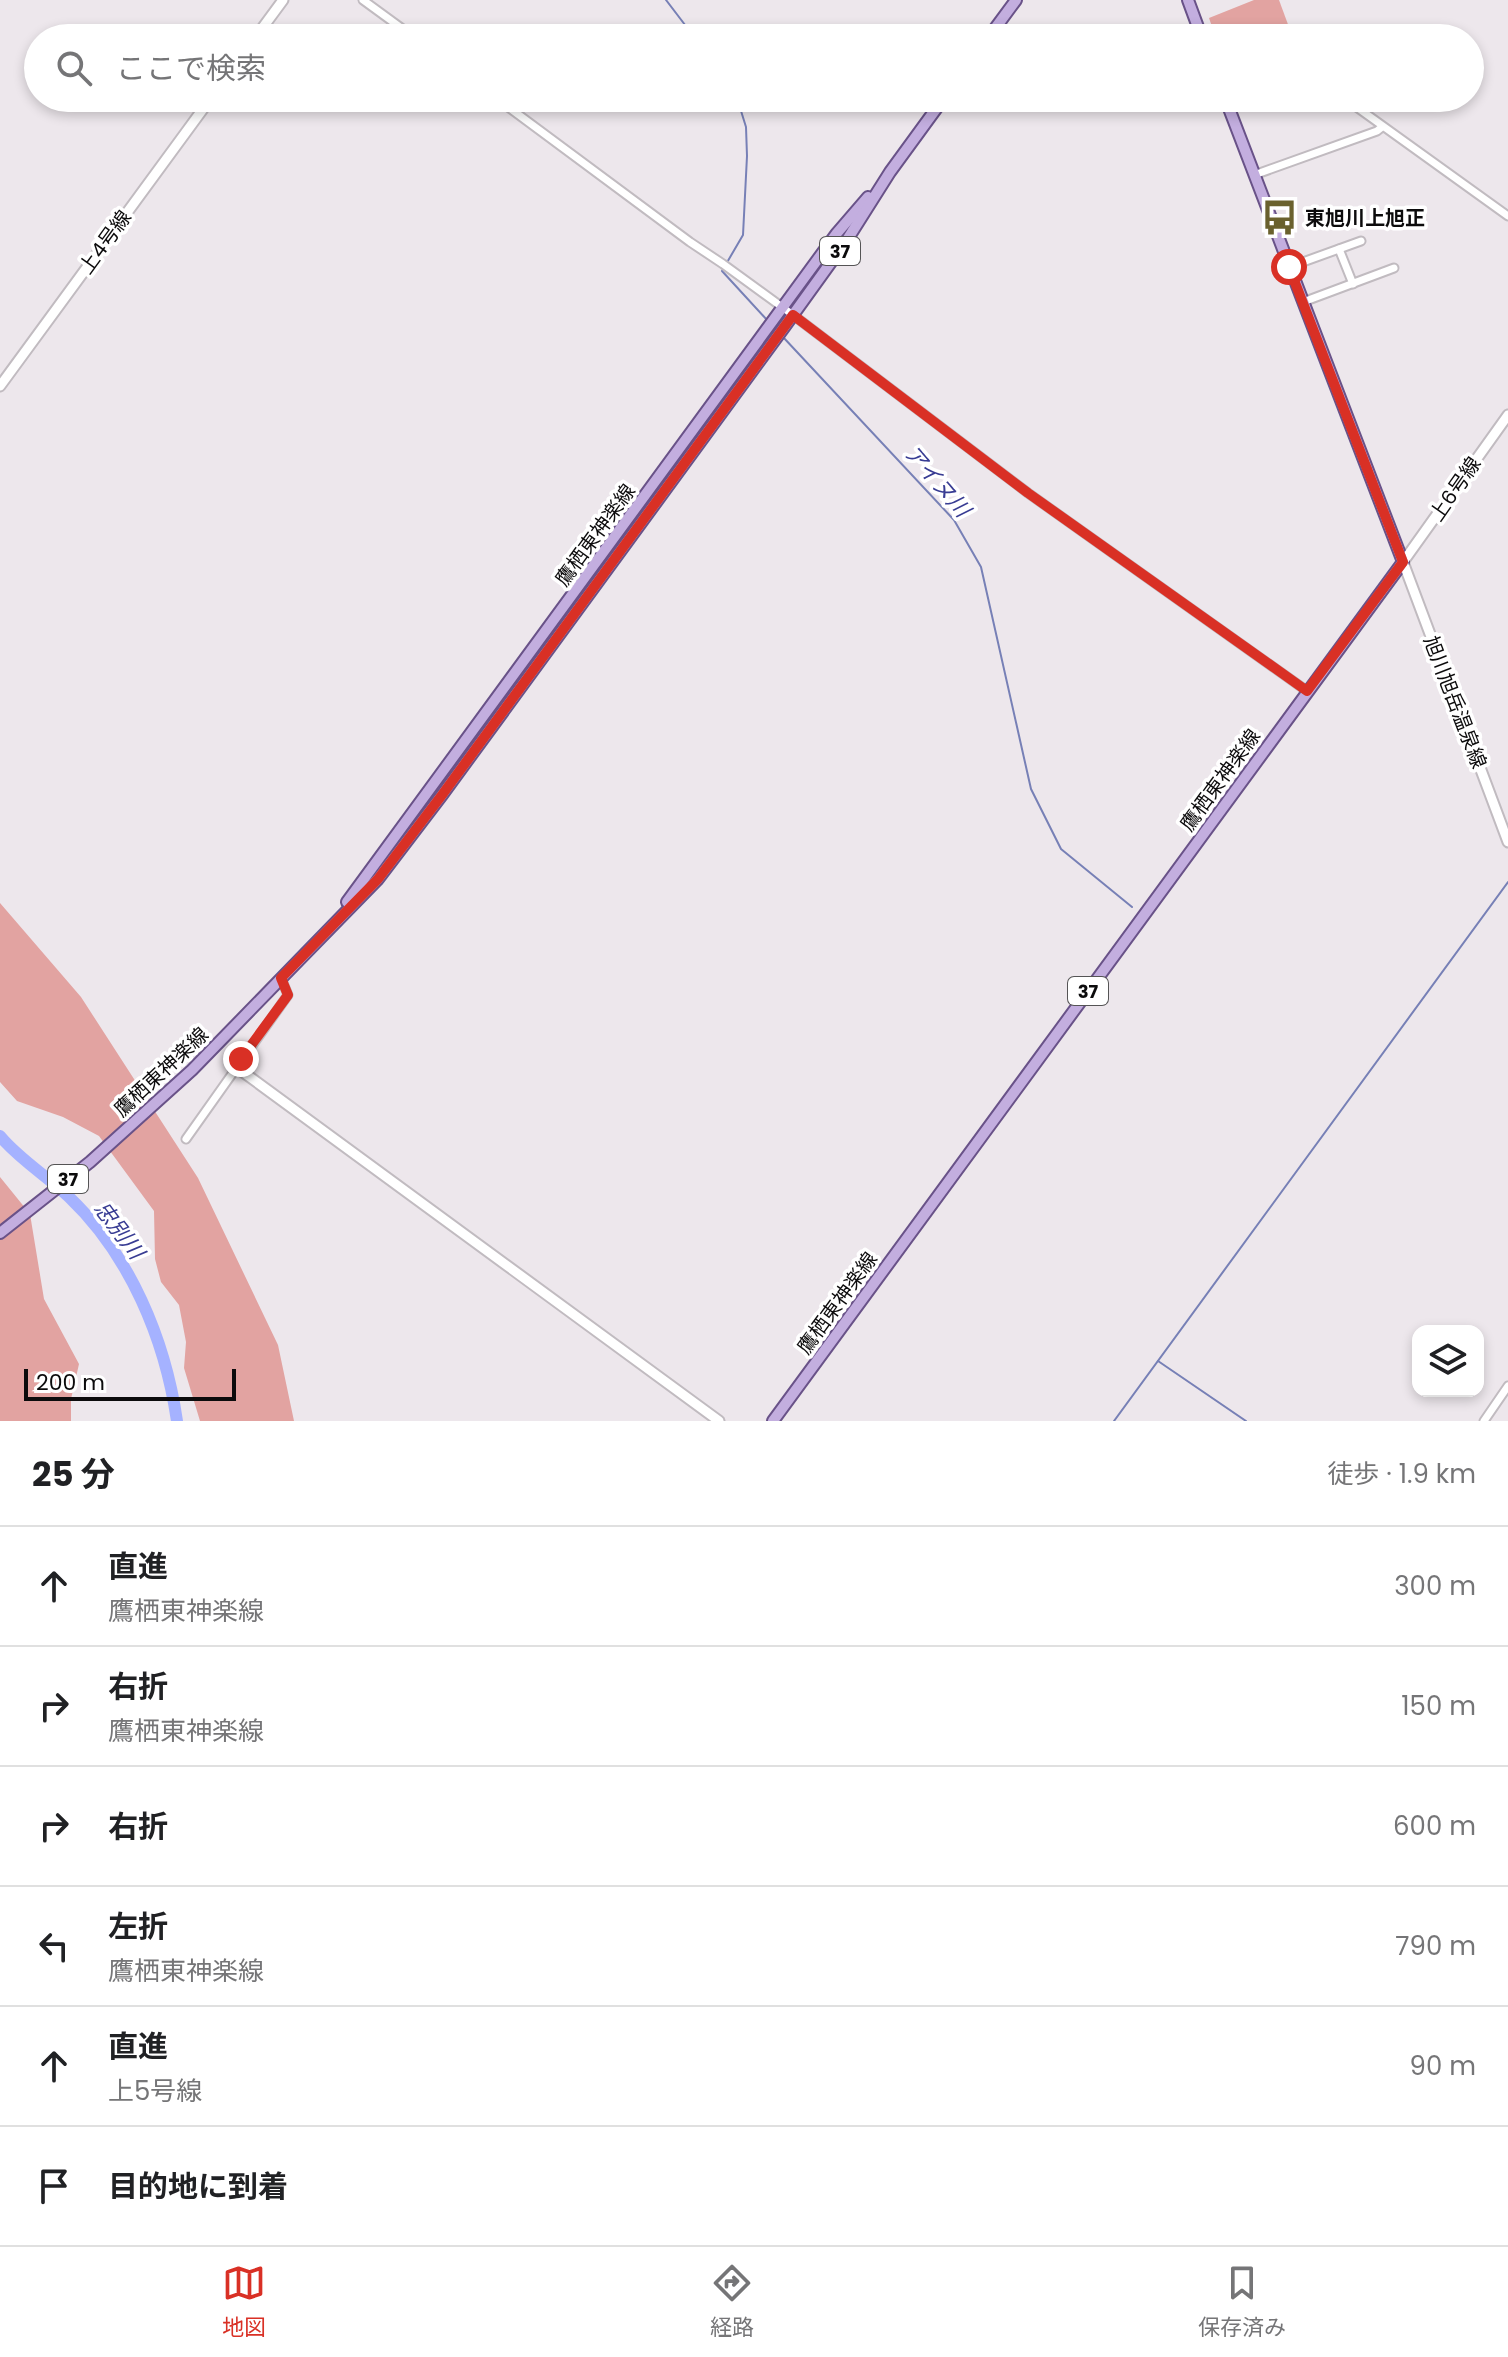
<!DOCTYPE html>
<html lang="ja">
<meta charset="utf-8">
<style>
body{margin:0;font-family:Poppins,"Noto Sans JP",sans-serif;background:#f6f6f6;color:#202124}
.controls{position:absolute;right:24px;bottom:24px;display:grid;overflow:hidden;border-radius:16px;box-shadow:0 4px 12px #0003}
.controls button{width:72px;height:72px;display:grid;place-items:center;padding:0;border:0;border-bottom:2px solid #e0e0e0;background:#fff;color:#202124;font:40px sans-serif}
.scale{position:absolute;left:24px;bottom:20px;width:212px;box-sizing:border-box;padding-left:8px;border:4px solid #0c0b0c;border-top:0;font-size:22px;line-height:28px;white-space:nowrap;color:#0c0b0c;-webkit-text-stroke:6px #fff;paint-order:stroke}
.stop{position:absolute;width:24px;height:24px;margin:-18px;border:6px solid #d93025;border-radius:50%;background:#fff}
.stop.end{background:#d93025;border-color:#fff;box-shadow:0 2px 8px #0008}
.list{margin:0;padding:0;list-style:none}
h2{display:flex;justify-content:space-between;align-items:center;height:104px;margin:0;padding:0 32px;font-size:34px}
h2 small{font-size:26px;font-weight:400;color:#757577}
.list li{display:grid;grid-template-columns:52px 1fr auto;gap:24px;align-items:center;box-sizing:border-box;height:120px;padding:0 32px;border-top:2px solid #e0e0e0}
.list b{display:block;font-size:30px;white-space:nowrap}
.list p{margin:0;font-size:26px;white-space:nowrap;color:#757577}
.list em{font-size:26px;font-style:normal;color:#757577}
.icon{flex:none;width:44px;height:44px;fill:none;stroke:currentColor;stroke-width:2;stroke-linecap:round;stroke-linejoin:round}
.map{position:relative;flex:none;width:1508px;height:1421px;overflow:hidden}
.search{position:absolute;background:#fff;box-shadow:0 4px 12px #0003;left:24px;right:24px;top:24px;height:88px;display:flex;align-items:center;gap:20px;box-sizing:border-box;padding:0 28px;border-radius:44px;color:#757577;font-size:30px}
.sheet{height:824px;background:#fff}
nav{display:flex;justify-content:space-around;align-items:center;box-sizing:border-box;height:112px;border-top:2px solid #e0e0e0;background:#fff;font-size:22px;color:#757577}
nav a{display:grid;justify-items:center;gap:4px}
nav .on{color:#d93025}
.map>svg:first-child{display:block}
.green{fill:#e2a3a1}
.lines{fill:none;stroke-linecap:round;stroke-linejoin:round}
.stream{stroke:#7780b6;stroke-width:2}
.river{stroke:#a5b2ff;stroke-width:12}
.street-casing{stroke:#c1bbc0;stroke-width:11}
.secondary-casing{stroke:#c1bbc0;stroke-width:13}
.primary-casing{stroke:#695288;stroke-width:14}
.street{stroke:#fff;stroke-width:7}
.secondary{stroke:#fff;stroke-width:9}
.primary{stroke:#c3aedf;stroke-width:10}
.route{stroke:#d93025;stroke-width:10}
.labels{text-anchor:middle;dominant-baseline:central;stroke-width:7;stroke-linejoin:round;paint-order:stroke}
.shield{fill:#fff;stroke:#555455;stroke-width:2}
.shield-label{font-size:18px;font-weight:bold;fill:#0c0b0c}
.poi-label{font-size:20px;font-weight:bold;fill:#0c0b0c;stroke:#fff;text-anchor:start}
.street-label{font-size:20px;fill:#0c0b0c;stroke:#fff}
.water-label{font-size:22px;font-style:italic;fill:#383c93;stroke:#fff}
</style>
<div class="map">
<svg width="1508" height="1421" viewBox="0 0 1508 1421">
<rect width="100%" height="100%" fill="#ede7ec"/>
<g class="green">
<path d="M1254 0H1279L1293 38H1216L1209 18Z"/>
<path d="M0 903 81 997 198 1178 278 1345 294 1421H200L184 1368 186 1342 179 1305 161 1282 155 1259 154 1211 99 1136 63 1117 17 1101 0 1082Z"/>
<path d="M0 1177 30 1214 44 1299 79 1364 71 1399V1421H0Z"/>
</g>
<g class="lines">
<g class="stream">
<path d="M666 0 695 38"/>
<path d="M737 98 746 127 747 156 743 235 722 271 768 321"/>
<path d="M783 337 954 520 981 567 1031 789 1061 849 1132 907"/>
<path d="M1158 1361 1246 1421"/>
<path d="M1114 1421 1508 882"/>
</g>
<path class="river" d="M0 1136C19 1159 47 1176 69 1197 130 1255 165 1339 177 1421"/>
<defs>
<g id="street">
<path d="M363 0 415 38"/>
<path d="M496 98 690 242 723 264 793 315 1028 493 1307 691"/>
<path d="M1344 98 1508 216"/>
<path d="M1254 175 1377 131 1382 127"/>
<path d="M1339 249 1353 284"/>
<path d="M1289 267 1361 241"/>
<path d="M1303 302 1394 268"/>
<path d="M186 1139 288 995 281 978"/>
<path d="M1484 1421 1508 1386"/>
</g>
<g id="secondary">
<path d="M255 38 283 0"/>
<path d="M0 386 211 98"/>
<path d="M1508 415 1403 562 1508 842"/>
<path d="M240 1066 243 1072 719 1421"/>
</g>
<g id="primary">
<path d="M1188 0 1202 38"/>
<path d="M988 38 1016 0"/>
<path d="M347 902 837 233 868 197"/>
<path d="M0 1233 90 1162 192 1070 378 879 442 795 785 326 847 240 890 172 944 98"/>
<path d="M773 1421 1403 562 1225 98"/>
</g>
</defs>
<use href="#street" class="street-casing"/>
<use href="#secondary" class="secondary-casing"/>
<use href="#primary" class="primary-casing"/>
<use href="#street" class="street"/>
<use href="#secondary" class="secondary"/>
<use href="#primary" class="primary"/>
</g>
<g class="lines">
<path class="route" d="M241 1059 288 995 281 978 378 879 442 795 793 315 1028 493 1307 691 1403 562 1289 267"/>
</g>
<defs>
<symbol id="bus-bare" viewBox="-9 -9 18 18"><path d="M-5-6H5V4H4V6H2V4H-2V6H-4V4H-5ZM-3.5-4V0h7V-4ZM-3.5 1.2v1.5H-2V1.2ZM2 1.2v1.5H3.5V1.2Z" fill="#6a612e" stroke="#fff" stroke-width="2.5" paint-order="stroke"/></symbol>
</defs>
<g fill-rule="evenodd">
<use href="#bus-bare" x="1254" y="192" width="51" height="51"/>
</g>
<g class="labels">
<g class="shield">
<rect x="820" y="237" width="40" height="28" rx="6"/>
<rect x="1068" y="977" width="40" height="28" rx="6"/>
<rect x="48" y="1165" width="40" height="28" rx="6"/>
</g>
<g class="shield-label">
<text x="840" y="251">37</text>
<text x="1088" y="991">37</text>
<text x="68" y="1179">37</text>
</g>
<g class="poi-label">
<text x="1305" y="218">東旭川上旭正</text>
</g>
<g class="street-label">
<text transform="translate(105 242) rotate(-54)">上4号線</text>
<text transform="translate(1455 489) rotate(-55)">上6号線</text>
<text transform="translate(595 535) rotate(-54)">鷹栖東神楽線</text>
<text transform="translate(1455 702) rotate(69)">旭川旭岳温泉線</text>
<text transform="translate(1220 780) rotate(-54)">鷹栖東神楽線</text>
<text transform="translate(161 1072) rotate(-43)">鷹栖東神楽線</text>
<text transform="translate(837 1303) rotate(-54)">鷹栖東神楽線</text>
</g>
<g class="water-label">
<text transform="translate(937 481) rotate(49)">アイヌ川</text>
<text transform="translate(119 1230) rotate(53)">忠別川</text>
</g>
</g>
</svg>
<div class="controls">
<button><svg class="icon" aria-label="layers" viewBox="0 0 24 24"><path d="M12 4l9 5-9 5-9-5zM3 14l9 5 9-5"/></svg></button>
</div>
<div class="scale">200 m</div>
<div class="stop" style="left:1289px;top:267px"></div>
<div class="stop end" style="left:241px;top:1059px"></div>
<div class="search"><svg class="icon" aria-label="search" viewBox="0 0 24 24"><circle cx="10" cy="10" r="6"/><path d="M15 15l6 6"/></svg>ここで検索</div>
</div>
<section class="sheet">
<h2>25 分<small>徒歩 · 1.9 km</small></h2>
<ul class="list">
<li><svg class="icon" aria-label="ahead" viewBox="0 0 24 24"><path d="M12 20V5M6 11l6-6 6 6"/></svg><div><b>直進</b><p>鷹栖東神楽線</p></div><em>300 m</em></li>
<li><svg class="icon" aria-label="right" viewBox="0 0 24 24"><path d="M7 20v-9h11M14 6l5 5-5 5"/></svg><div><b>右折</b><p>鷹栖東神楽線</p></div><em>150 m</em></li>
<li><svg class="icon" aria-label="right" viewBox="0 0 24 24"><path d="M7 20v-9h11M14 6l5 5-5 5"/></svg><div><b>右折</b></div><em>600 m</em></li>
<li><svg class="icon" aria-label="left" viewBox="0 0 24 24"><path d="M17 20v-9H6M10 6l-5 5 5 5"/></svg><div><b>左折</b><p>鷹栖東神楽線</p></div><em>790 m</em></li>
<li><svg class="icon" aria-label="ahead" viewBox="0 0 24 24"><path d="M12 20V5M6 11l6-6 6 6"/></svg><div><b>直進</b><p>上5号線</p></div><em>90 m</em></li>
<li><svg class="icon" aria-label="arrive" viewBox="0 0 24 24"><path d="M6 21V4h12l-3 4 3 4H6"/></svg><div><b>目的地に到着</b></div></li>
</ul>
</section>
<nav>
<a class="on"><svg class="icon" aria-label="map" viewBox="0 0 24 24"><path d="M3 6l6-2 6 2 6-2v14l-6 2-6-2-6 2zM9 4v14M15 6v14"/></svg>地図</a>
<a><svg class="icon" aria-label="directions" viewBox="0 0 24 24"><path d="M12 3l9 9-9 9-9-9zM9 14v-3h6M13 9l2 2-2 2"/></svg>経路</a>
<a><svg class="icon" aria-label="saved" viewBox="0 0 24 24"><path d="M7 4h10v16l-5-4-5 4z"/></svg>保存済み</a>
</nav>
